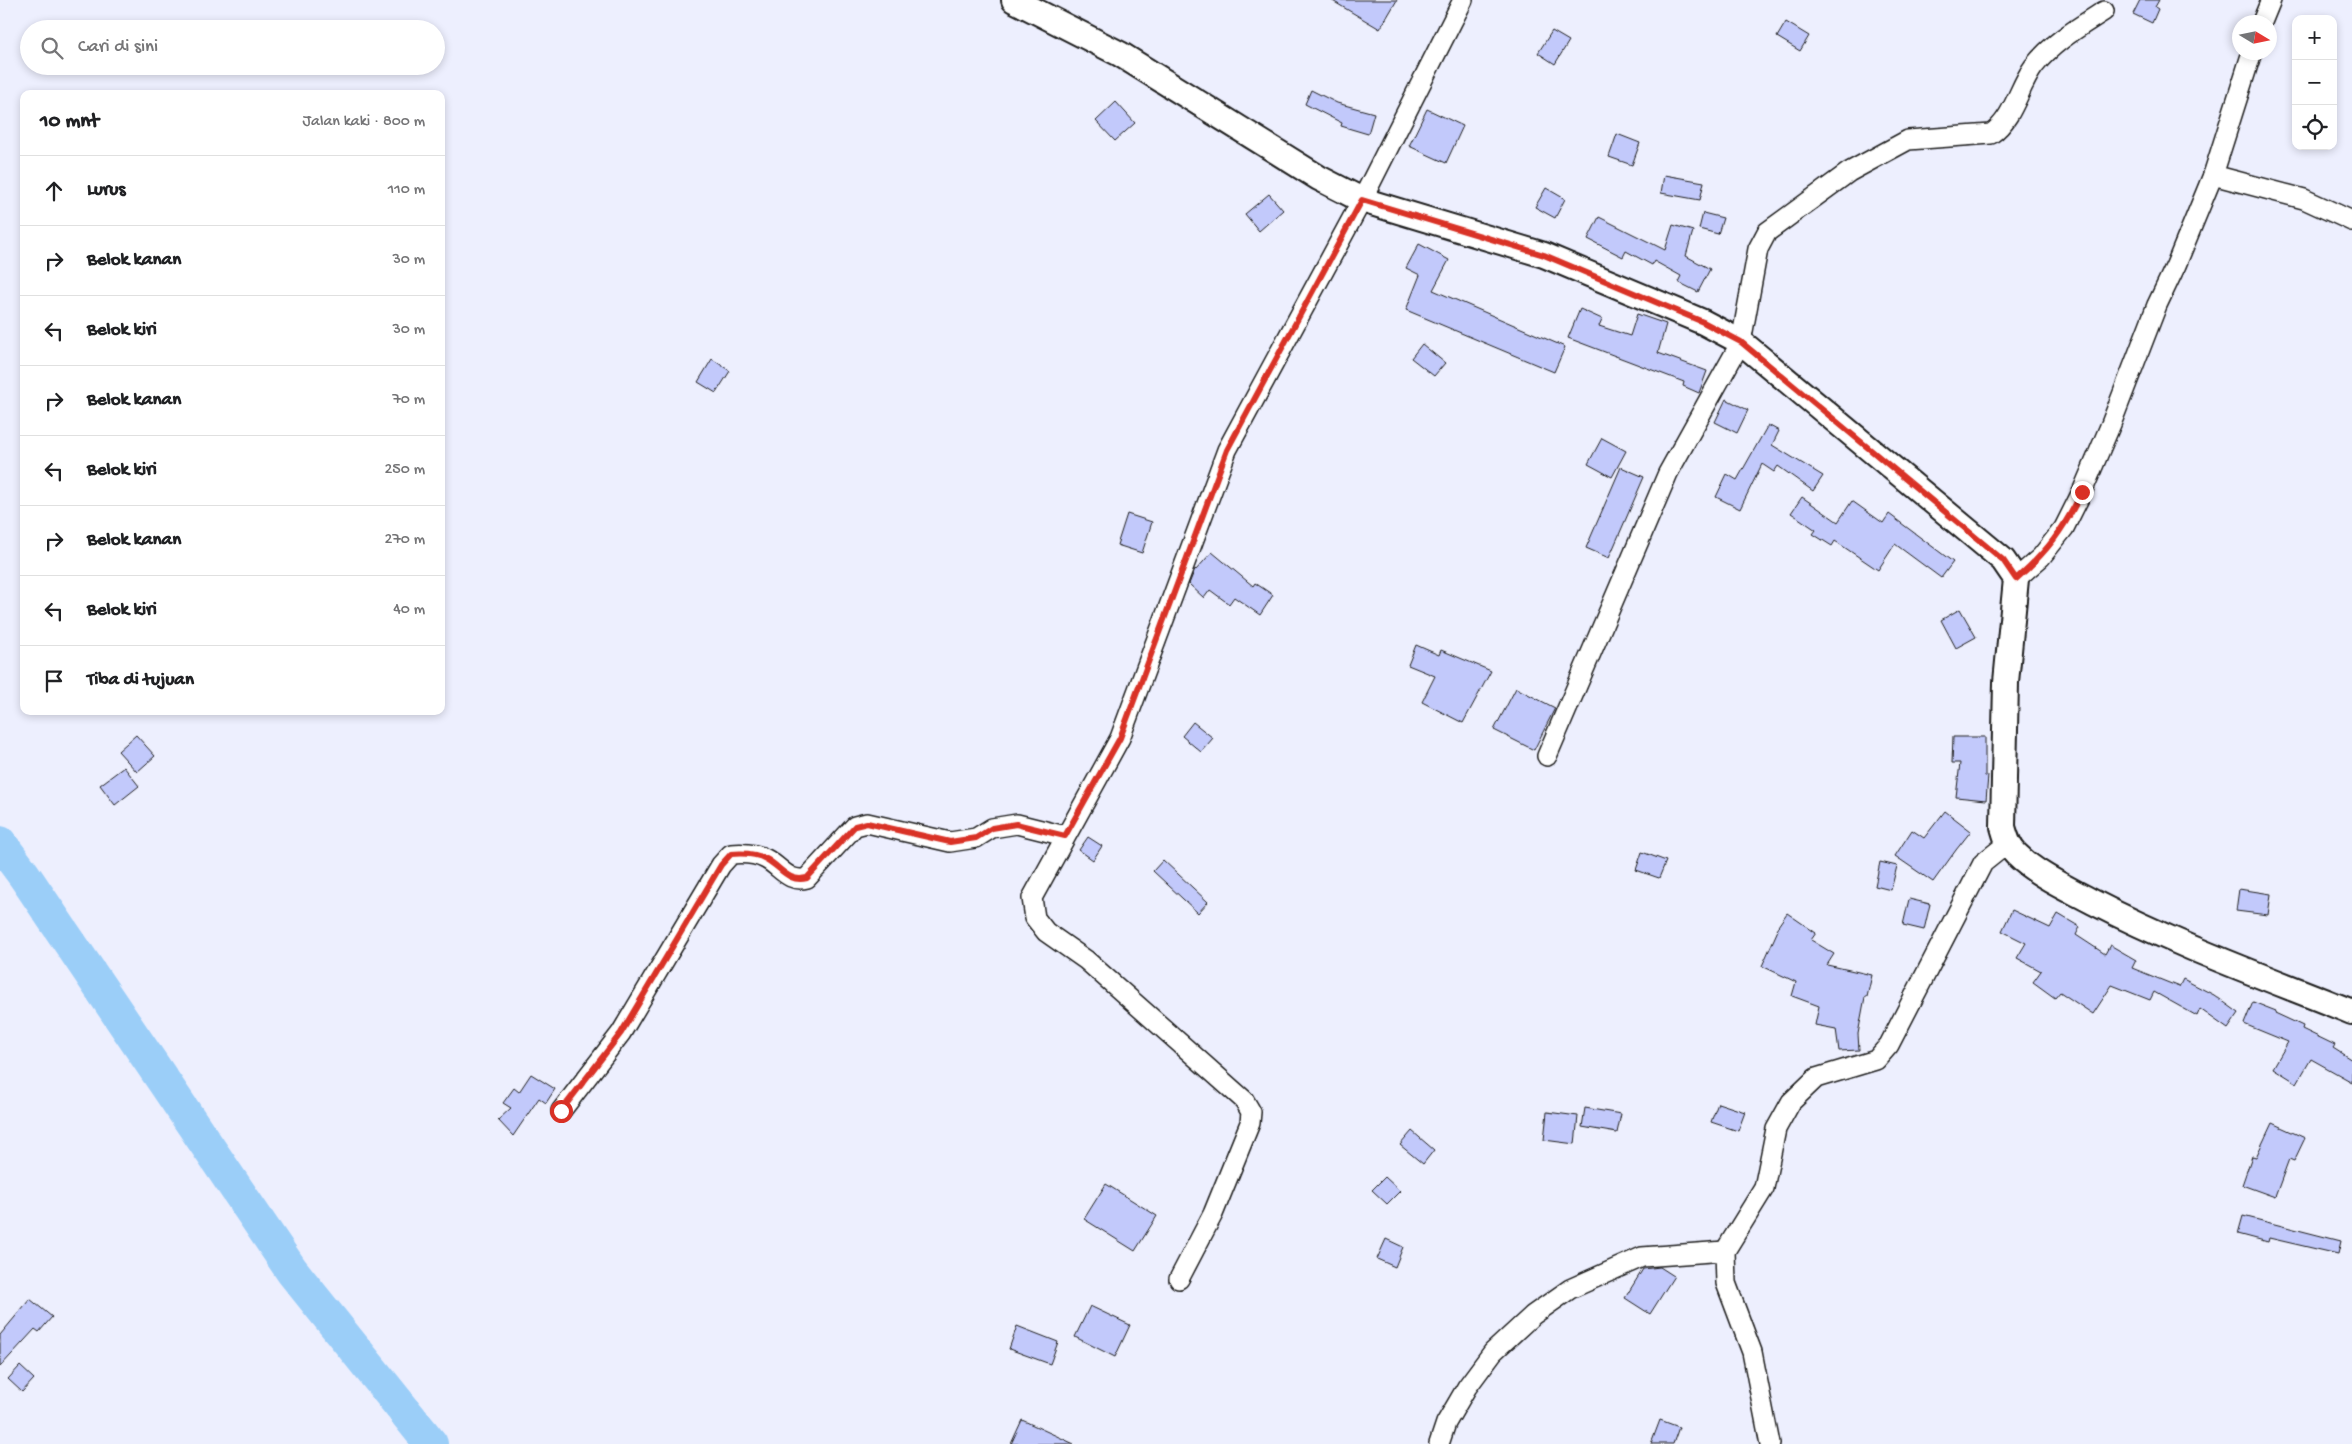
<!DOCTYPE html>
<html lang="id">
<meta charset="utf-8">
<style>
body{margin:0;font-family:"Gochi Hand",sans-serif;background:#f6f6f6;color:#202124}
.controls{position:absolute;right:15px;top:15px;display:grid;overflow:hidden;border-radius:10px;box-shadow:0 2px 8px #0003}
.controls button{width:45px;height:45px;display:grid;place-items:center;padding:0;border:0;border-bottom:1px solid #e0e0e0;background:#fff;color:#202124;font:25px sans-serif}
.compass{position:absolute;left:2232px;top:15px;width:45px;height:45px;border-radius:50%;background:#fff;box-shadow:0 2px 8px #0003;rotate:100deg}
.stop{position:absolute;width:15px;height:15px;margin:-11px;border:4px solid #d93025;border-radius:50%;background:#fff}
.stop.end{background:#d93025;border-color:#fff;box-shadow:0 1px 5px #0008}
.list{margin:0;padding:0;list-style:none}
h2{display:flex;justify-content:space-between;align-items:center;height:65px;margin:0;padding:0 20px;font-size:21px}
h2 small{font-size:16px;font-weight:400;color:#757577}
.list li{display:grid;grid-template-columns:32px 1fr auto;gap:15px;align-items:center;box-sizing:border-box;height:70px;padding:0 20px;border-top:1px solid #e0e0e0}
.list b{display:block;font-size:19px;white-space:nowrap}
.list em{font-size:16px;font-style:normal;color:#757577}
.icon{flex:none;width:28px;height:28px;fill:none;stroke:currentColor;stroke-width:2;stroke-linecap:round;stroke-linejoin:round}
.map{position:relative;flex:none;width:2352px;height:1444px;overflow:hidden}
.search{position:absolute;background:#fff;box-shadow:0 2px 8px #0003;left:20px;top:20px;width:425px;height:55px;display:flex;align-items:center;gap:12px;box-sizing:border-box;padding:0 18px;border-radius:28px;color:#757577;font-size:19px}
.panel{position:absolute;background:#fff;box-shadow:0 2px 8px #0003;left:20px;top:90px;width:425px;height:625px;border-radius:10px}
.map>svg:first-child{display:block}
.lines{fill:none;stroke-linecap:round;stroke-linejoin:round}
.river{stroke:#9bcef8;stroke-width:34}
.building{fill:#c2c9fb;stroke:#1c1c1c}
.minor-casing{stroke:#1c1c1c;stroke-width:22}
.tertiary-casing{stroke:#1c1c1c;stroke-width:28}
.minor{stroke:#fff;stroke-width:19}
.tertiary{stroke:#fff;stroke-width:24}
.route{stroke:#d93025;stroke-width:6}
</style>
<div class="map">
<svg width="2352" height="1444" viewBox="0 0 2352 1444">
<rect width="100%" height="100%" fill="#edeffe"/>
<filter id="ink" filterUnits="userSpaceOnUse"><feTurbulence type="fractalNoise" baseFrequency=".02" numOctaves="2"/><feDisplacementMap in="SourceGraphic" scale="10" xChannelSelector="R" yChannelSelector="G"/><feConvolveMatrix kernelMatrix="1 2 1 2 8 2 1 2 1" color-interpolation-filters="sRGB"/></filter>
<g filter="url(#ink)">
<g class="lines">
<path class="river" d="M0 843 24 875 292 1271 431 1444"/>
</g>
<g class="building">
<path d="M1331 0H1397L1380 29Z"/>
<path d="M2140 0H2159L2155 7 2158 9 2152 23 2133 14Z"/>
<path d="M1786 22 1809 36 1800 51 1777 37Z"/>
<path d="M1552 31 1569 41 1555 64 1538 53Z"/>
<path d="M1311 90 1337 103 1374 113 1368 134 1341 126 1342 123 1305 104Z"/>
<path d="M1116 102 1135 123 1115 141 1096 121Z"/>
<path d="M1427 109 1463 126 1446 163 1409 146Z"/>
<path d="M1617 134 1640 143 1632 165 1609 157Z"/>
<path d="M1664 175 1704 182 1700 200 1661 193Z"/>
<path d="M1546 188 1565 199 1555 218 1535 207Z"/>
<path d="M1269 194 1283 210 1259 231 1245 214Z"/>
<path d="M1703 213 1723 218 1718 234 1699 229Z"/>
<path d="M1599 217 1665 250 1673 225 1693 231 1686 256 1710 269 1698 292 1678 282 1681 276 1654 261 1652 265 1626 251 1623 257 1588 239Z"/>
<path d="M1419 244 1449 260 1433 290 1565 347 1554 372 1406 310 1420 275 1406 268Z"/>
<path d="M1580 309 1602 319 1599 326 1630 336 1637 314 1666 324 1658 353 1707 371 1699 393 1683 386 1684 382 1568 338Z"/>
<path d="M1422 344 1445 363 1434 376 1411 358Z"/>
<path d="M712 359 730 371 716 393 698 382Z"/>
<path d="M1726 399 1748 410 1737 433 1715 422Z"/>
<path d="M1768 425 1779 431 1772 445 1823 476 1813 491 1778 466 1774 472 1762 464 1740 509 1716 497 1727 474 1737 480Z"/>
<path d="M1602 438 1626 451 1612 477 1588 464Z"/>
<path d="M1621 467 1644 477 1609 558 1586 548Z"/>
<path d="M1802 497 1838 522 1852 501 1883 523 1889 514 1953 562 1941 578 1895 544 1878 570 1835 541 1832 546 1813 534 1816 530 1791 513Z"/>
<path d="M1127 514 1152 522 1142 553 1117 545Z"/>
<path d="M1212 552 1253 586 1255 583 1273 595 1260 615 1234 597 1229 604 1210 590 1204 598 1189 584 1195 569 1196 570Z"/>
<path d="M1960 609 1976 637 1956 648 1941 620Z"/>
<path d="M1416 645 1439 655 1441 650 1491 671 1463 723 1422 702 1435 676 1408 665Z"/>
<path d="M1516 688 1555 708 1534 750 1494 730Z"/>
<path d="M1193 722 1213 738 1201 752 1182 736Z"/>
<path d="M136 735 155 756 137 772 118 751Z"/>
<path d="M1953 737H1985V776H1988L1986 800 1956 797 1960 763H1952Z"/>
<path d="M124 767 139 786 115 805 100 785Z"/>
<path d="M1945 811 1971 831 1956 850 1933 882 1895 856 1912 830 1924 838Z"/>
<path d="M1088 837 1102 846 1093 860 1079 850Z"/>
<path d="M1642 852 1666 861 1659 878 1636 870Z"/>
<path d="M1163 860 1208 902 1198 913 1153 871Z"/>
<path d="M1880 862 1897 866 1891 890 1875 886Z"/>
<path d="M2239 889 2271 894 2268 915 2236 911Z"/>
<path d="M1909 899 1930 904 1924 930 1903 925Z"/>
<path d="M2012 910 2050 928 2058 914 2080 927 2076 935 2105 954 2110 945 2136 960 2132 968 2179 987 2183 979 2214 995 2239 1013 2228 1029 2200 1009 2197 1016 2154 992 2150 1000 2112 985 2093 1014 2060 992 2055 998 2033 982 2041 971 2017 958 2026 943 2002 931Z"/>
<path d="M1787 913 1816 933 1811 940 1834 954 1827 965 1872 975 1867 997H1865L1858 1034 1859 1050 1839 1051 1836 1029 1815 1025 1819 1006 1792 996 1796 982 1762 966 1778 930 1776 929Z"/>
<path d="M2253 1002 2276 1011 2275 1013 2303 1026 2302 1029 2335 1045 2333 1048 2352 1060V1082L2311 1059 2297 1083 2273 1068 2288 1042 2244 1024Z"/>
<path d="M531 1074 555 1089 546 1103 539 1098 513 1136 498 1120 511 1108 503 1103 514 1088 519 1092Z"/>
<path d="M1718 1103 1745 1112 1738 1131 1711 1122Z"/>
<path d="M1585 1108 1621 1114 1617 1133 1582 1127Z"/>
<path d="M1547 1112 1578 1116 1575 1144 1544 1140Z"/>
<path d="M2272 1123 2305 1138 2294 1161 2289 1159 2275 1197 2242 1185 2252 1156 2256 1157Z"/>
<path d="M1412 1131 1434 1150 1423 1164 1400 1145Z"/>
<path d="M1385 1177 1400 1191 1387 1204 1372 1190Z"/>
<path d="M1106 1184 1157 1216 1135 1251 1084 1219Z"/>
<path d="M2243 1216 2341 1241 2338 1254 2269 1238 2268 1242 2238 1234Z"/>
<path d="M1386 1239 1403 1247 1395 1267 1377 1259Z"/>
<path d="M1660 1267 1674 1276 1650 1314 1625 1298 1643 1269Z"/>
<path d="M30 1299 52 1317 39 1332 35 1329 0 1367V1335Z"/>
<path d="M1090 1306 1130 1325 1115 1357 1075 1337Z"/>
<path d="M1017 1326 1058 1342 1050 1364 1009 1349Z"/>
<path d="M20 1366 34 1379 22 1392 8 1379Z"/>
<path d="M1022 1420 1074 1444H1011Z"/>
<path d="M1660 1420 1679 1427 1673 1444H1651Z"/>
</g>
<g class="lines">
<defs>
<g id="minor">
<path d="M2262 22 2271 0"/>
<path d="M2213 175 2304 199 2352 221"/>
<path d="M2016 579 2041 557 2064 528 2082 492 2111 424 2157 305 2176 265 2213 175 2252 52"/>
<path d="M1547 756 1668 473 1741 342 1758 249 1767 232 1849 172 1908 140 1991 134C2014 118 2018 88 2034 66 2053 42 2079 27 2104 11"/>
<path d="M561 1111 621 1033 721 865 731 854C743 853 755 853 766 859 781 867 788 883 807 878L855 826 867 823 950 842 976 838 992 828 1017 824 1065 836"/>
<path d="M1179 1279 1213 1214 1250 1123 1251 1112 1244 1100 1086 960 1046 932 1035 918 1032 898 1120 738 1227 450 1362 200 1463 0"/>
<path d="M1439 1444 1446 1423 1467 1387 1493 1352 1533 1315 1570 1289 1642 1257 1725 1251"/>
<path d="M1770 1444 1752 1352 1726 1283 1725 1251 1764 1188 1776 1129 1791 1102 1816 1078 1876 1060 1889 1045 1983 863 2008 843"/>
</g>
<path id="tertiary" d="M1014 0 1120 54 1319 178 1362 200 1544 255 1703 322 1741 342 2003 560 2016 579 2006 682 2003 827C2006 837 2008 846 2016 854 2037 875 2067 888 2093 902 2176 945 2265 977 2352 1012"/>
</defs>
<use href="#minor" class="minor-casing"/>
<use href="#tertiary" class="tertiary-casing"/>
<use href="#minor" class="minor"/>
<use href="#tertiary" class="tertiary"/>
</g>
</g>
<g class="lines" filter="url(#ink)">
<path class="route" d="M561 1111 621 1033 721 865 731 854C743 853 755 853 766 859 781 867 788 883 807 878L855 826 867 823 950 842 976 838 992 828 1016 824 1065 836 1120 738 1227 450 1362 200 1544 255 1703 322 1741 342 2003 560 2016 579C2048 551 2063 530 2082 492"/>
</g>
</svg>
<div class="controls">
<button>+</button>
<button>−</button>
<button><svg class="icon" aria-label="locate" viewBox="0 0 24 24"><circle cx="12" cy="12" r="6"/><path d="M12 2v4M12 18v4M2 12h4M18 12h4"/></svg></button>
</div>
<svg class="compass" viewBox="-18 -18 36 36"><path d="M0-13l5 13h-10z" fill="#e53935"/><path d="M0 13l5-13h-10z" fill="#757577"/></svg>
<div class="stop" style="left:561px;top:1111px"></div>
<div class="stop end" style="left:2082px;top:492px"></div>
<div class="search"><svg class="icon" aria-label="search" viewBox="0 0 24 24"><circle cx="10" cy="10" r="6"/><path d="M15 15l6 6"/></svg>Cari di sini</div>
<section class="panel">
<h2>10 mnt<small>Jalan kaki · 800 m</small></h2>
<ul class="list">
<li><svg class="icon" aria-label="ahead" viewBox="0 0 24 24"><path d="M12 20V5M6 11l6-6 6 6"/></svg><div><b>Lurus</b></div><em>110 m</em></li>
<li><svg class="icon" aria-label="right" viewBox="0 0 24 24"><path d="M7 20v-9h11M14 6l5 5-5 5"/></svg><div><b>Belok kanan</b></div><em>30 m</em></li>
<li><svg class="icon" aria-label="left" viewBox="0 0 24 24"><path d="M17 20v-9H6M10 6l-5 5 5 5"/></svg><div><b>Belok kiri</b></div><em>30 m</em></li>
<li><svg class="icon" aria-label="right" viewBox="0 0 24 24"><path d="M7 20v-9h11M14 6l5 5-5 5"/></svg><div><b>Belok kanan</b></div><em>70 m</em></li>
<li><svg class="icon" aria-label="left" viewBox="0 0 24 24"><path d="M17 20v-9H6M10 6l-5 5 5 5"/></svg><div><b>Belok kiri</b></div><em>250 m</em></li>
<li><svg class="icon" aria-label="right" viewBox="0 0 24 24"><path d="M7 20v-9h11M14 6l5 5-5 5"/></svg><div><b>Belok kanan</b></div><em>270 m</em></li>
<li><svg class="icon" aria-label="left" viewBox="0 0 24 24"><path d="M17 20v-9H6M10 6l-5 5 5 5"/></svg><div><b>Belok kiri</b></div><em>40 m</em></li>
<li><svg class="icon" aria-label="arrive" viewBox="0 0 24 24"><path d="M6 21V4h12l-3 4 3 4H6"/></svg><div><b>Tiba di tujuan</b></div></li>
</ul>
</section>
</div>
